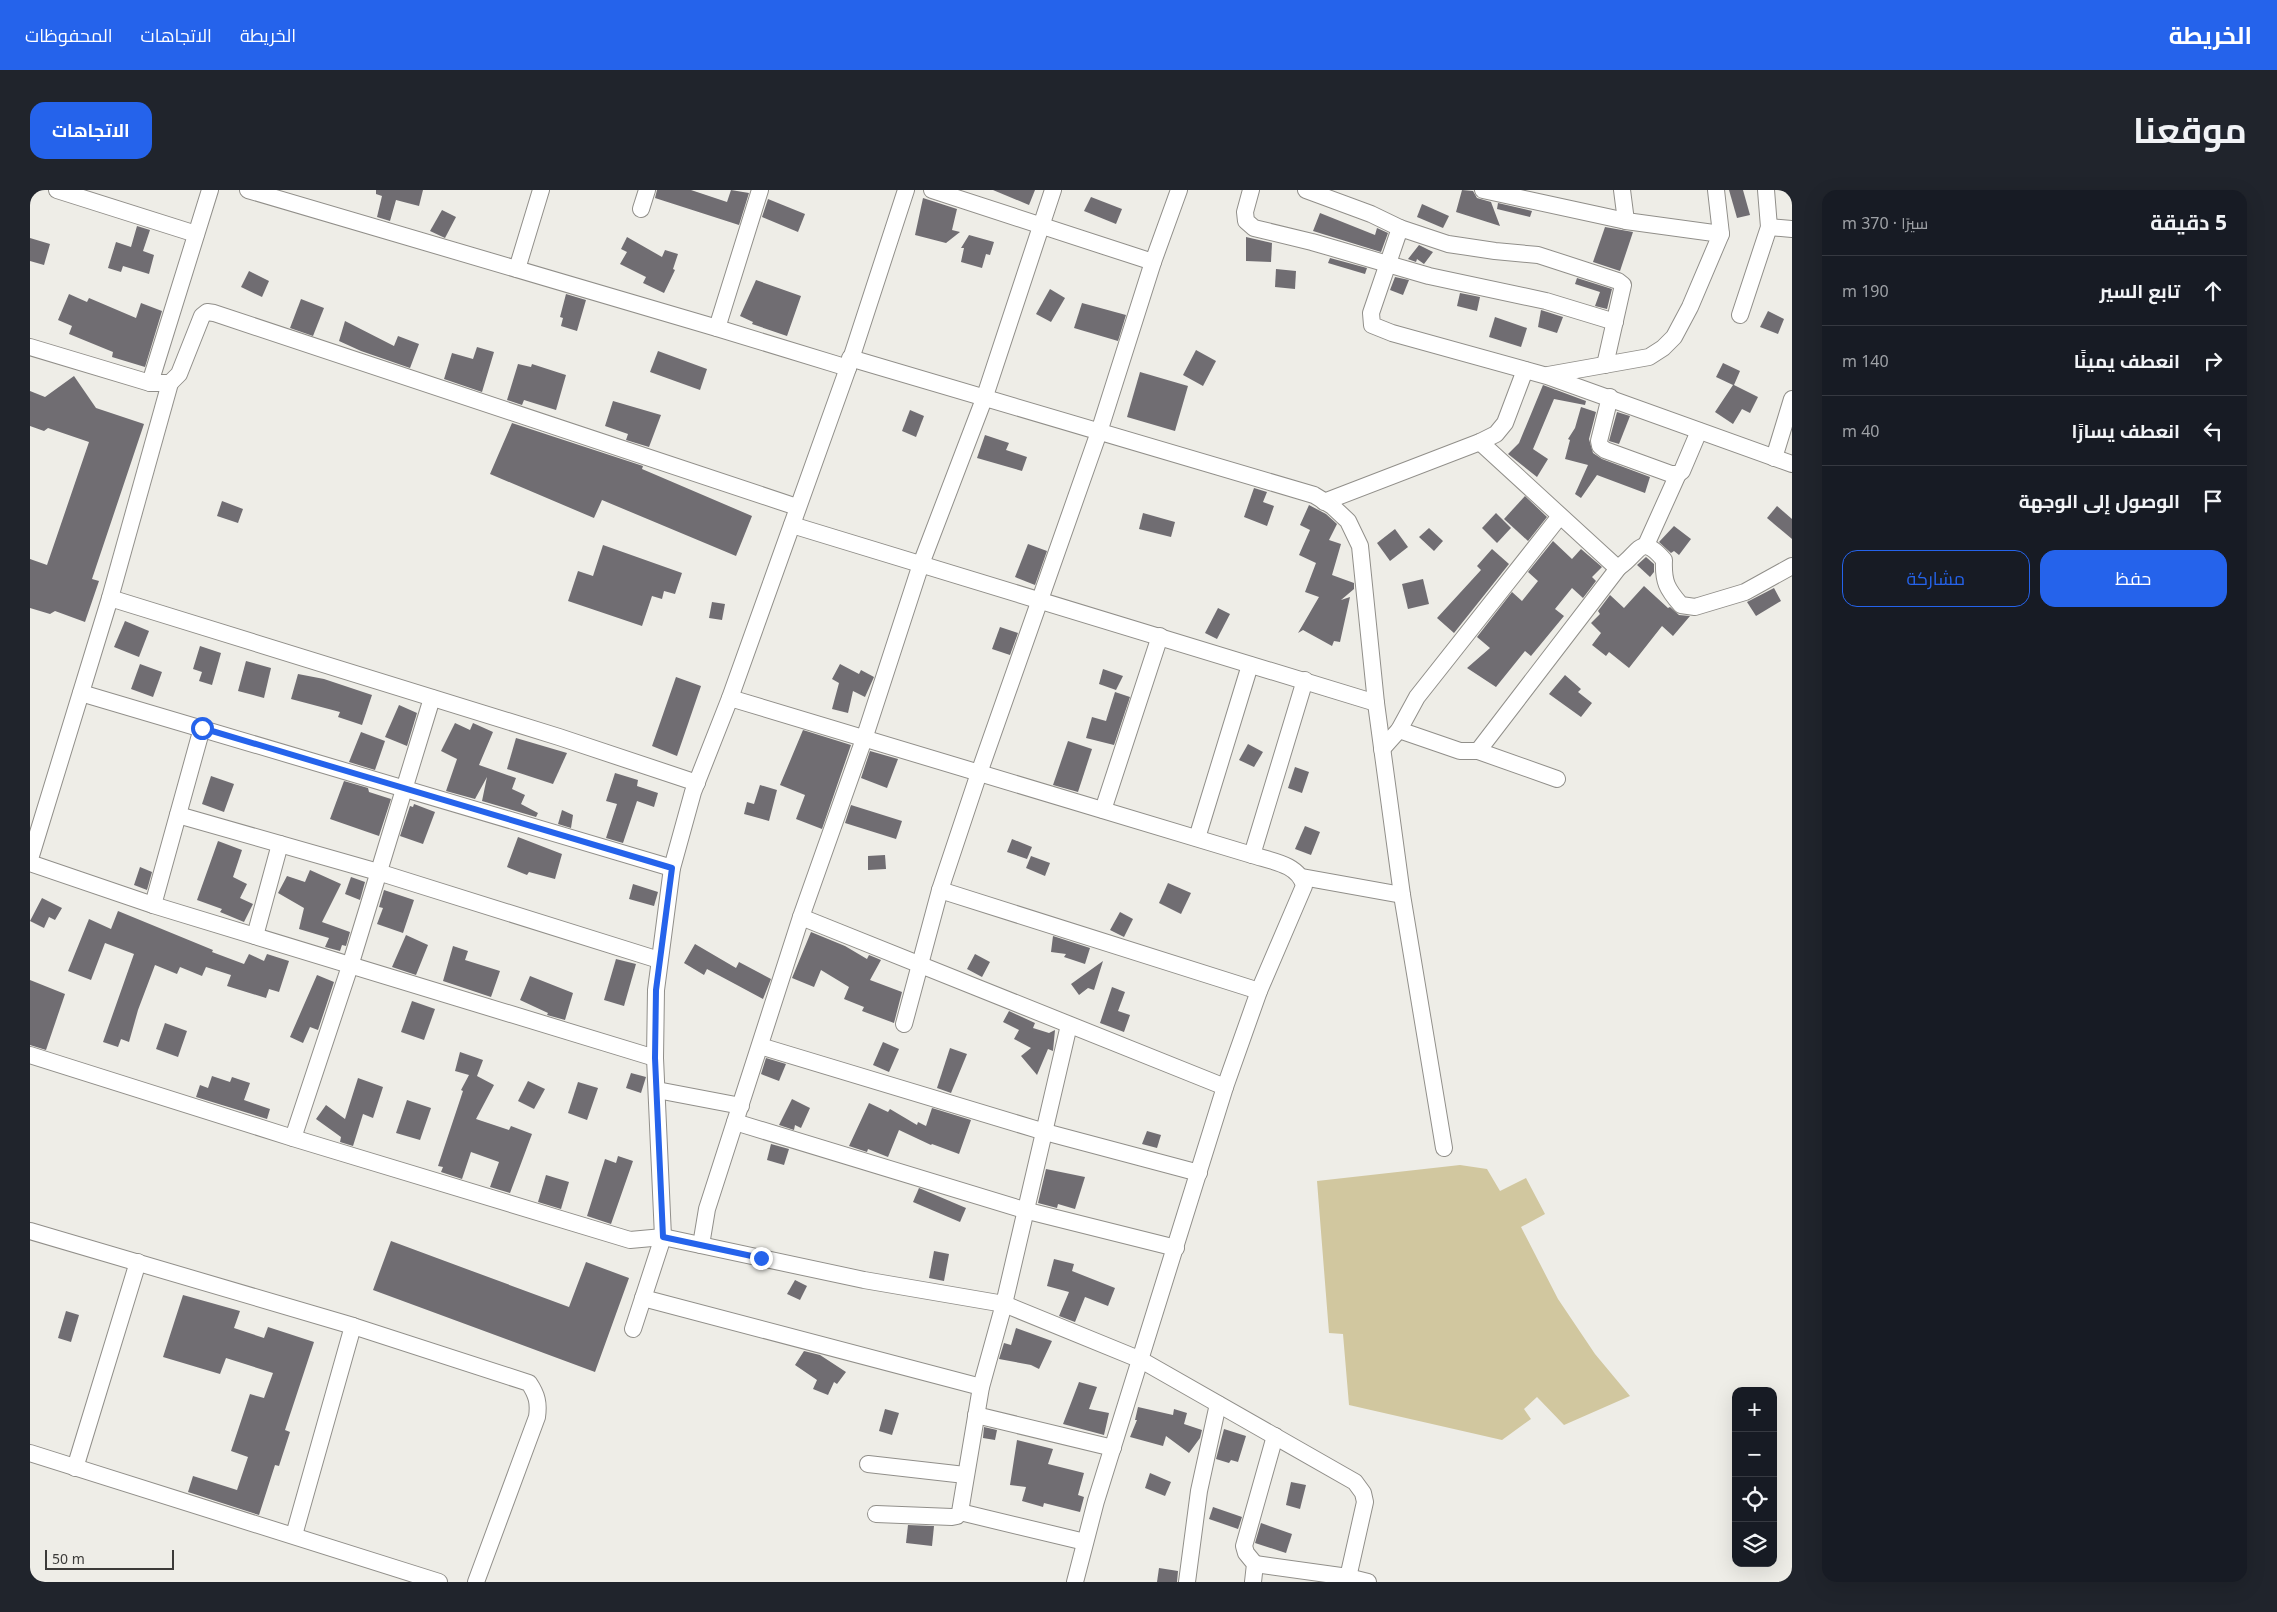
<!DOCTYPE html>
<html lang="ar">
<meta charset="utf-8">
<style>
body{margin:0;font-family:"Noto Sans",Cairo,sans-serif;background:#20242c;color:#f1f3f6;direction:rtl}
.controls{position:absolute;right:15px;bottom:15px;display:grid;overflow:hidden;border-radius:10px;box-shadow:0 5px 20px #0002}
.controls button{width:45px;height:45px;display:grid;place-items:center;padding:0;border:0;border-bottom:1px solid #363941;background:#171b24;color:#f1f3f6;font:25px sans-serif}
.scale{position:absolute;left:15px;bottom:12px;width:129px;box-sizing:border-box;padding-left:5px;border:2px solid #3c3b39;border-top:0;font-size:14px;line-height:18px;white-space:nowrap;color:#3c3b39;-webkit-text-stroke:4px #eeede7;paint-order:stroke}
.stop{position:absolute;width:15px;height:15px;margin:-11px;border:4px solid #2563eb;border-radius:50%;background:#fff}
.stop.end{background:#2563eb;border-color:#fff;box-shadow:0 1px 5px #0008}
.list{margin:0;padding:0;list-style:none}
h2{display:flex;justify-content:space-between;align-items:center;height:65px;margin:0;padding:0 20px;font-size:21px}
h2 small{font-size:16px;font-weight:400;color:#9ea1a6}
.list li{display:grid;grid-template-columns:32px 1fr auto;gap:15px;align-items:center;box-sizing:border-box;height:70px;padding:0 20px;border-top:1px solid #363941}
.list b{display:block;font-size:19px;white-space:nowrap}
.list em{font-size:16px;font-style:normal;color:#9ea1a6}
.actions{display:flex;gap:10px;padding:15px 20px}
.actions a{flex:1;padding:11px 0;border:1px solid #2563eb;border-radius:15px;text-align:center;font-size:18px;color:#2563eb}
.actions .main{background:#2563eb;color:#fff}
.icon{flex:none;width:28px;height:28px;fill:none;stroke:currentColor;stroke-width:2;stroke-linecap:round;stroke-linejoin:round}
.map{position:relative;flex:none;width:1762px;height:1392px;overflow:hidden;direction:ltr;border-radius:15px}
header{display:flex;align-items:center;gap:30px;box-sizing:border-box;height:70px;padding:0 25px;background:#2563eb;color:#fff}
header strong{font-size:24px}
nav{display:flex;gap:28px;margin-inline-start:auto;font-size:18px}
.intro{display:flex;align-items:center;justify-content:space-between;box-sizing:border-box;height:120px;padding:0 30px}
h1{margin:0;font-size:35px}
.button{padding:12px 22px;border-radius:15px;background:#2563eb;color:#fff;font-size:18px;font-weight:700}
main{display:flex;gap:30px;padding:0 30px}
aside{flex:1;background:#171b24;border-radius:15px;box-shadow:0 5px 20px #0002}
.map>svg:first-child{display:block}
.green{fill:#d1c79f}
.building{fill:#706d72}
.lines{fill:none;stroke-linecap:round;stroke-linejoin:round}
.minor-casing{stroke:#918f8a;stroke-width:18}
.minor{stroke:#fff;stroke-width:16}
.route{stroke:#2563eb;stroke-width:6}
</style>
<header>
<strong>الخريطة</strong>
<nav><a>الخريطة</a><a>الاتجاهات</a><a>المحفوظات</a></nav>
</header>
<div class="intro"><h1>موقعنا</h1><a class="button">الاتجاهات</a></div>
<main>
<aside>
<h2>5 دقيقة<small>سيرًا · 370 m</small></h2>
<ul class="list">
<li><svg class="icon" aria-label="ahead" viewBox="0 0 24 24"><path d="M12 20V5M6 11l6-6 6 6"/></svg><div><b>تابع السير</b></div><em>190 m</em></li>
<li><svg class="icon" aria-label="right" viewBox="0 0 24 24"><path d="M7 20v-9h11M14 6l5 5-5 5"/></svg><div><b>انعطف يمينًا</b></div><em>140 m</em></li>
<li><svg class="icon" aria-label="left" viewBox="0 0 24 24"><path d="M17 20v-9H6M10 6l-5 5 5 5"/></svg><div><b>انعطف يسارًا</b></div><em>40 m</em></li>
<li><svg class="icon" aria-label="arrive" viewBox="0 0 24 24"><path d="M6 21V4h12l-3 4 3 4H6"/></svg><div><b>الوصول إلى الوجهة</b></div></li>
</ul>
<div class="actions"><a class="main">حفظ</a><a>مشاركة</a></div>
</aside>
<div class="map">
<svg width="1762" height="1392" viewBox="0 0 1762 1392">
<rect width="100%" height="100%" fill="#eeede7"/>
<path class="green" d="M1430 975 1457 979 1470 1001 1496 988 1515 1024 1491 1037 1528 1109 1565 1164 1600 1206 1534 1235 1507 1207 1494 1219 1501 1229 1472 1250 1319 1215 1313 1144 1299 1143 1287 991Z"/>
<g class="building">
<path d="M346 0H393L389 16 366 10 360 31 347 27 352 6 346 4Z"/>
<path d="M627 0H661L697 12 701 0 719 3 709 35 625 8Z"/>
<path d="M963 0H1005L999 15Z"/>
<path d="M1432 0 1443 1 1447 8 1461 12 1470 36 1426 22Z"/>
<path d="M1699 0H1713L1720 25 1707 28Z"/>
<path d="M1061 7 1092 19 1086 34 1054 21Z"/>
<path d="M893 8 927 19 922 40 930 42 916 53 885 45Z"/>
<path d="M738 9 775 24 768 42 732 27Z"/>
<path d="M1468 13 1502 21 1500 27 1467 19Z"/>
<path d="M1392 14 1419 26 1413 38 1387 27Z"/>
<path d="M412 20 426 27 415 48 400 41Z"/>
<path d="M1290 23 1345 45 1347 38 1358 43 1351 62 1283 41Z"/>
<path d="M107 36 120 40 113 61 124 65 119 84 93 76 91 82 78 78 86 52 101 57Z"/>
<path d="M1575 37 1603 42 1590 81 1563 72Z"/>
<path d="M939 45 964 52 960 65 956 64 952 78 931 72 934 58H931Z"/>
<path d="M597 47 632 67 635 60 648 64 643 79 645 80 634 103 613 93 616 87 590 74 597 62 591 59Z"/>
<path d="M1216 47 1242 53 1241 72 1216 71Z"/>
<path d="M0 48 20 54 14 75 0 71Z"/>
<path d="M1389 55 1403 62 1394 74 1387 69 1386 72 1378 69Z"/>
<path d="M1300 68 1337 78 1335 84 1298 73Z"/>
<path d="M1246 79 1266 81 1265 99 1245 97Z"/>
<path d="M219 81 239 91 232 107 211 97Z"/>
<path d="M1365 87 1379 90 1373 105 1360 100Z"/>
<path d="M1547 88 1582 99 1577 119 1565 116 1570 102 1545 94Z"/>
<path d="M726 90 771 106 757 146 722 134 723 132 710 126Z"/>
<path d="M1020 99 1035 108 1021 132 1006 124Z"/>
<path d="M1430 103 1450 107 1447 121 1427 116Z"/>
<path d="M39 104 57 112 59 108 106 128 111 113 132 121 115 177 82 167 83 162 39 144 42 136 28 130Z"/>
<path d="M536 104 556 110 547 141 531 136 533 128 530 127Z"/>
<path d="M271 109 294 118 283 146 260 138Z"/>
<path d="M1052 113 1096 125 1088 151 1044 138Z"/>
<path d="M1511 120 1533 127 1527 143 1508 137Z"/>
<path d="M1738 121 1754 129 1748 144 1730 137Z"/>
<path d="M1465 127 1497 138 1491 157 1459 147Z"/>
<path d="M315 131 364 156 368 146 389 154 380 178 331 161 309 151Z"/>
<path d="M447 157 464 162 452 202 414 189 422 163 443 169Z"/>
<path d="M1166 160 1186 171 1173 196 1153 185Z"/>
<path d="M628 161 677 179 670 200 620 182Z"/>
<path d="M1693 173 1710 181 1704 195 1728 207 1720 223 1712 219 1703 234 1685 222 1703 195 1686 187Z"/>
<path d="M488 174 501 177 502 174 536 185 526 220 494 210 492 215 477 210Z"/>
<path d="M1110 182 1158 196 1145 241 1097 227Z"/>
<path d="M44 186 66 218 114 234 62 389 69 391 55 432 25 421 20 424 0 418V369L17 375 59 252 18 238 14 241 0 236V201L15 207Z"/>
<path d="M1513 195 1556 211 1555 215 1524 209 1503 259 1518 269 1507 287 1478 264 1489 253Z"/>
<path d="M583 211 631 225 619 257 596 250 598 244 575 236Z"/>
<path d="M1551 217 1566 222 1559 249 1563 263 1572 269 1620 287 1615 303 1567 285 1551 308 1545 304 1558 275 1535 269 1540 250 1538 249 1545 238Z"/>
<path d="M880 220 894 226 886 247 872 241Z"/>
<path d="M1587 222 1600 226 1589 254 1579 251Z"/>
<path d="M482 233 613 276 612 279 722 326 706 366 572 310 564 328 460 284Z"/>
<path d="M955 245 979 253 976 260 997 267 992 281 947 268Z"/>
<path d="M1224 298 1237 302 1233 312 1244 316 1237 336 1214 327Z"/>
<path d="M1495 306 1517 327 1498 351 1474 329Z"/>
<path d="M192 311 213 319 208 333 187 326Z"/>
<path d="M1279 315 1296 324 1307 334 1299 350 1311 354 1302 385 1324 393V399L1311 410 1320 407 1310 452 1304 451 1302 456 1273 440 1268 443 1289 407 1275 402 1286 373 1269 365 1280 340 1270 335Z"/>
<path d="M1747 316 1762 329V349L1737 328Z"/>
<path d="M1113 323 1145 332 1141 347 1109 339Z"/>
<path d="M1466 323 1481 338 1467 353 1452 338Z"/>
<path d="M1644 336 1661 349 1649 365 1644 361 1641 363 1629 352Z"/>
<path d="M1399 338 1413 351 1404 361 1389 347Z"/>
<path d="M1365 339 1378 357 1360 371 1347 353Z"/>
<path d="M1523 351 1542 369 1551 359 1572 377 1562 387 1566 391 1553 408 1542 398 1525 419 1534 426 1501 466 1495 461 1466 497 1437 478 1460 458 1447 447 1482 402 1492 411 1508 391 1498 382Z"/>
<path d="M998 354 1017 361 1005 395 985 387Z"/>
<path d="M573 355 652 383 645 404 634 401 632 409 622 406 612 436 538 411 548 381 563 386Z"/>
<path d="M1462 359 1479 374 1424 443 1407 428 1451 380 1447 376Z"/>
<path d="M1616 367 1624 374V382L1620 387 1607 375Z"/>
<path d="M1393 389 1399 414 1378 419 1372 394Z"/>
<path d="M1614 396 1638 418 1640 417 1649 425 1660 426 1643 446 1632 436 1599 478 1579 462 1576 466 1562 455 1571 443 1561 433 1570 424 1568 421 1580 405 1594 418Z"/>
<path d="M1744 398 1751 411 1726 426 1717 412Z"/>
<path d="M682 412 695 414 692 430 679 428Z"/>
<path d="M1188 418 1200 424 1187 449 1175 443Z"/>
<path d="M95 431 119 441 109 467 84 457Z"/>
<path d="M970 437 988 443 980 465 962 459Z"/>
<path d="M170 456 191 463 182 495 169 491 172 482 163 479Z"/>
<path d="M216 471 241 478 234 508 208 501Z"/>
<path d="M110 474 132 482 123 507 101 499Z"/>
<path d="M810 474 829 484 831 480 844 487 835 507 823 501 818 523 802 519 809 493 802 489Z"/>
<path d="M1073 479 1093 486 1086 500 1069 494Z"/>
<path d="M268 484 294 489 342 505 332 535 308 527 310 522 261 509Z"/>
<path d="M1535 485 1551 499 1548 502 1562 513 1551 527 1519 504Z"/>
<path d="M646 487 671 496 647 566 622 556Z"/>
<path d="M1085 502 1100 507 1084 555 1056 548 1062 527 1076 531Z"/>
<path d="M369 515 387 523 377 556 355 547Z"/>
<path d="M425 533 440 540 443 533 463 542 449 575 486 588 482 599 495 605 491 614 508 623 506 627 452 611 457 587 445 609 416 601 427 569 411 561Z"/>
<path d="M773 540 821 555 792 639 766 629 775 605 750 595Z"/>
<path d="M331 542 355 551 345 580 319 572Z"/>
<path d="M486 548 537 563 523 594 477 579Z"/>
<path d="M1038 551 1062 559 1048 602 1023 595Z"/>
<path d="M1218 554 1233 562 1224 577 1209 570Z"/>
<path d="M840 561 868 569 857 598 831 588Z"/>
<path d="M1265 577 1279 582 1272 603 1258 598Z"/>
<path d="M585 583 608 590 607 596 628 603 624 617 607 611 593 653 576 648 587 614 576 611Z"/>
<path d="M181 586 204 594 194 622 172 614Z"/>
<path d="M314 591 338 598 339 602 361 609 349 646 300 629Z"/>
<path d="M730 595 747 600 739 631 714 624 717 612 724 614Z"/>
<path d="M384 614 405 622 393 654 370 646 380 616 383 617Z"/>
<path d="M821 615 872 631 866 649 815 633Z"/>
<path d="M532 620 543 625 541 638 528 634Z"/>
<path d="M1275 636 1290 642 1281 665 1265 659Z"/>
<path d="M488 647 532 664 525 689 499 682 497 685 477 677Z"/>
<path d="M982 649 1002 657 997 669 977 662Z"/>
<path d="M188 651 212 660 203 687 217 694 210 708 223 714 214 732 190 722 192 719 167 710Z"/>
<path d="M855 665 856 679 838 680V666Z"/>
<path d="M1001 666 1020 673 1015 686 996 678Z"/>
<path d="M110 677 122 682 117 700 104 695Z"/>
<path d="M280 680 311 694 292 732 320 742 316 756 312 755 310 761 295 757 299 748 269 739 274 718 248 703 257 686 275 692Z"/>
<path d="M321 687 335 692 330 710 315 704Z"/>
<path d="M1138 693 1161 703 1151 724 1129 713Z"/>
<path d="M603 694 628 702 624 716 599 709Z"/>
<path d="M354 700 384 710 373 743 347 734 353 718 349 717Z"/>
<path d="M12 708 32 718 25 730 19 727 14 738 0 731Z"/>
<path d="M88 721 183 760 182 762 214 774 219 764 234 771 237 764 259 771 249 802 239 799 236 808 197 796 201 785 176 777 172 786 150 777 147 784 125 775 108 820 99 852 91 849 88 857 73 852 104 764 75 753 61 790 38 781 59 729 81 739Z"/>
<path d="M1090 722 1103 729 1094 747 1080 740Z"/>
<path d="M781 742 815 756 837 769 839 765 851 770 840 790 872 802 864 833 832 821 834 817 814 809 819 797 791 780 784 797 762 788Z"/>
<path d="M376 745 398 755 386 785 362 777Z"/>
<path d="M1023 746 1060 758 1055 774 1034 767 1036 764 1021 762Z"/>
<path d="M665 754 706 778 709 772 741 789 733 809 677 779 674 785 654 773Z"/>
<path d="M423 756 438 761 435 770 470 781 461 807 413 791Z"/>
<path d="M945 764 960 772 952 787 937 779Z"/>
<path d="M586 769 606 774 594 816 574 810Z"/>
<path d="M1073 771 1064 800 1058 798 1049 805 1041 794Z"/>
<path d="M287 785 304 792 288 840 280 837 273 853 260 847Z"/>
<path d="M500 786 543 803 535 830 517 825 518 823 490 810Z"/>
<path d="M0 790 35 804 16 860 0 855Z"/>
<path d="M1082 797 1095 802 1088 821 1100 825 1094 842 1070 833Z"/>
<path d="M382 811 405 819 394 850 371 842Z"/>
<path d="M979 821 1005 833 1003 838 1019 843 1025 840 1023 861 1018 859 1007 885 991 866 1001 858 984 849 989 840 973 832Z"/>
<path d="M135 833 157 841 148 867 126 859Z"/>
<path d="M853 852 869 859 859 882 843 875Z"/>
<path d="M920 858 937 864 921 903 907 898Z"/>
<path d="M430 862 453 870 447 886 464 895 446 929 479 940 481 936 502 944 480 1003 460 997 469 972 441 962 432 989 411 982 413 977 408 976 433 901 431 900 439 885 425 881Z"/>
<path d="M736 868 756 874 749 891 731 884Z"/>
<path d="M601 883 616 887 611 903 596 898Z"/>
<path d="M182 886 200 892 202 887 220 893 214 910 240 919 237 929 166 907 170 895 178 898Z"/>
<path d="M328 888 353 897 343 928 333 924 323 956 310 952 311 947 286 929 296 915 315 929Z"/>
<path d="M498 891 515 899 504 919 488 911Z"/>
<path d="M548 892 568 898 557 930 538 923Z"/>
<path d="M762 909 780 918 771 938 765 935 764 940 749 935Z"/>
<path d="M377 910 401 918 390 950 366 943Z"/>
<path d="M839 913 858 922 860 919 887 935 888 932 896 936 902 918 941 930 929 964 902 954 901 955 869 940 858 967 838 959 837 962 819 956Z"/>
<path d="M1117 941 1131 945 1127 958 1112 954Z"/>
<path d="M741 954 759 959 754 975 737 970Z"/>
<path d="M588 966 603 971 581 1034 557 1026 575 969 586 973Z"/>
<path d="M1016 979 1055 987 1045 1019 1028 1014 1027 1018 1008 1013Z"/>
<path d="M516 985 539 992 531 1019 508 1012Z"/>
<path d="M889 998 936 1018 930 1032 883 1012Z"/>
<path d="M361 1051 539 1117 556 1072 599 1088 565 1182 343 1100Z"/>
<path d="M904 1061 919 1064 914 1091 899 1088Z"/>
<path d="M1024 1069 1044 1074 1042 1081 1085 1098 1078 1116 1055 1107 1045 1132 1029 1126 1039 1102 1017 1096Z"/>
<path d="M765 1090 777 1096 770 1110 757 1104Z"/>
<path d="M153 1105 210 1121 204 1138 234 1148 238 1137 284 1152 255 1240 260 1242 249 1276 245 1275 229 1325 158 1302 163 1286 207 1300 218 1267 201 1261 220 1204 234 1208 243 1183 196 1168 190 1184 133 1167Z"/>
<path d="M36 1121 49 1125 41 1152 28 1148Z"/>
<path d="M986 1138 1022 1151 1009 1179 1001 1175 969 1169 974 1153 981 1155Z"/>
<path d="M774 1161 790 1165 816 1182 807 1194 804 1192 798 1205 783 1199 787 1190 765 1175Z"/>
<path d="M1049 1192 1067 1197 1059 1219 1079 1223 1074 1245 1033 1234Z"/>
<path d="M1108 1217 1143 1225 1144 1219 1157 1223 1154 1234 1172 1240 1170 1248 1159 1263 1136 1246 1133 1256 1100 1247 1107 1230H1105Z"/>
<path d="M855 1219 869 1223 862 1245 849 1241Z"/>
<path d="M954 1237 967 1240 965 1250 953 1248Z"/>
<path d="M1194 1239 1216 1246 1208 1272 1201 1270 1199 1273 1186 1269Z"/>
<path d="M987 1250 1023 1259 1018 1274 1054 1283 1048 1305 1054 1307 1050 1322 1014 1313 1013 1317 992 1311 996 1297 980 1295Z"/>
<path d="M1120 1283 1141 1292 1135 1306 1115 1298Z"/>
<path d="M1261 1292 1276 1295 1270 1319 1256 1315Z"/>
<path d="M1183 1317 1212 1327 1208 1339 1179 1329Z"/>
<path d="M1231 1333 1262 1344 1256 1363 1225 1353Z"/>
<path d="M878 1335 904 1336 902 1356 876 1353Z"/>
<path d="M1129 1378 1148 1381 1147 1392H1127Z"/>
</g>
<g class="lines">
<defs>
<g id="minor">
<path d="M27 0 166 44"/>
<path d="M218 0 687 138 818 178"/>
<path d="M902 0 1123 72"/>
<path d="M1221 0 1215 22 1216 31 1224 38 1282 52 1399 86 1516 111 1585 132"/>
<path d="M1276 0 1341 24 1370 38"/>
<path d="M1453 0 1596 31 1691 44"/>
<path d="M1592 0 1596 31"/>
<path d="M611 19 617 0"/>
<path d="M1739 37 1762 39"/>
<path d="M487 79 511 0"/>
<path d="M1710 125 1739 37 1736 0"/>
<path d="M687 138 730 0"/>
<path d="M0 157 120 193H140L149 184 172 126 177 122 184 123 767 317"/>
<path d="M820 168 1284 305 1302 316 1318 331 1330 356 1346 513 1372 705 1414 958"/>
<path d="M1575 175 1593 95 1588 91 1508 65 1465 61 1418 54 1370 38 1341 123 1342 135 1362 143 1517 186 1762 274"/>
<path d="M1518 185 1619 167 1633 158 1644 147 1660 117 1691 44 1686 0"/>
<path d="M120 193 180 0"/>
<path d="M1580 207 1569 251 1570 256 1575 260 1641 284H1648L1652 281 1669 241"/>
<path d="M1450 252 1584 375 1589 377C1610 363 1610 342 1634 370 1633 392 1637 399 1651 415L1665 417 1715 402 1762 376"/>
<path d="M1744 268 1762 209"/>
<path d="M1294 312 1450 252 1466 244 1475 233 1495 180"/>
<path d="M762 335 1346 513"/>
<path d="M1616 355 1648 284"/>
<path d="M80 408 140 193"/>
<path d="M51 503 642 678"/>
<path d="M700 508 1222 665C1241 671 1269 674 1274 696L1229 801 1195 897 1066 1311 1045 1392"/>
<path d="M1369 540 1430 561H1448L1527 589"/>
<path d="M1352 559 1369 540 1387 507 1530 326"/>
<path d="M1448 561 1589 377"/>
<path d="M1073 620 1130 446"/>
<path d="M148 625 348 682 629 770"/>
<path d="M1167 648 1220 475"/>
<path d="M1222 665 1275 490"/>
<path d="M0 669 80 408 529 547 667 593"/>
<path d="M0 673 123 715 625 868"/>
<path d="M1272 687 1372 705"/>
<path d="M910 700 1229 801"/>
<path d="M123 715 172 538"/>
<path d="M771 727 1195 897"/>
<path d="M225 746 250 654"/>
<path d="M874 834 910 700 949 583 1069 242 1123 72 1149 0"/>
<path d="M730 856 1015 942 1169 983"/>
<path d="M0 865 263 948 600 1050 633 1047 834 1090 974 1114 1111 1170 1325 1292 1333 1303 1335 1312 1317 1392"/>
<path d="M627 900 711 916"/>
<path d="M705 932 994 1020 1146 1058"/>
<path d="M263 948 320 776 402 508"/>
<path d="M0 1041 323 1136 499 1193C507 1205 509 1213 507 1227L446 1392"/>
<path d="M671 1055 677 1019 771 727 834 549 891 374 954 209 1023 0"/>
<path d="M613 1108 951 1197"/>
<path d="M603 1139 633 1047 625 868 626 800 642 678 663 602 700 508 818 178 876 0"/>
<path d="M946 1225 1083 1258"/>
<path d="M0 1263 409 1392"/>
<path d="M838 1274 935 1285"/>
<path d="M45 1278 108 1072"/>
<path d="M930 1322 1055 1352"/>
<path d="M846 1324 922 1327 927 1326 930 1322 951 1197 974 1114 1039 835"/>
<path d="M264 1345 323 1136"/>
<path d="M1225 1374 1318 1387 1338 1392"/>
<path d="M1157 1392 1169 1301 1188 1214"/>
<path d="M1223 1392 1225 1374 1216 1363 1214 1356 1245 1246"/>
</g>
</defs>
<use href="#minor" class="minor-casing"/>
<use href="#minor" class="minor"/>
</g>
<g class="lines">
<path class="route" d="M172 538 642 678 626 800 625 868 633 1047 731 1068"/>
</g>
</svg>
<div class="controls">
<button>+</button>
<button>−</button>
<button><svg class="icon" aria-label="locate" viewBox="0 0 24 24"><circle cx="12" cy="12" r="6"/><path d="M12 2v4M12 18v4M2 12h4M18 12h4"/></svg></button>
<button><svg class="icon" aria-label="layers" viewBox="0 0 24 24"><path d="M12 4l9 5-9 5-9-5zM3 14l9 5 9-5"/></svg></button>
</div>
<div class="scale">50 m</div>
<div class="stop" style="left:172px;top:538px"></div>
<div class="stop end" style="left:731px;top:1068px"></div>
</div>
</main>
